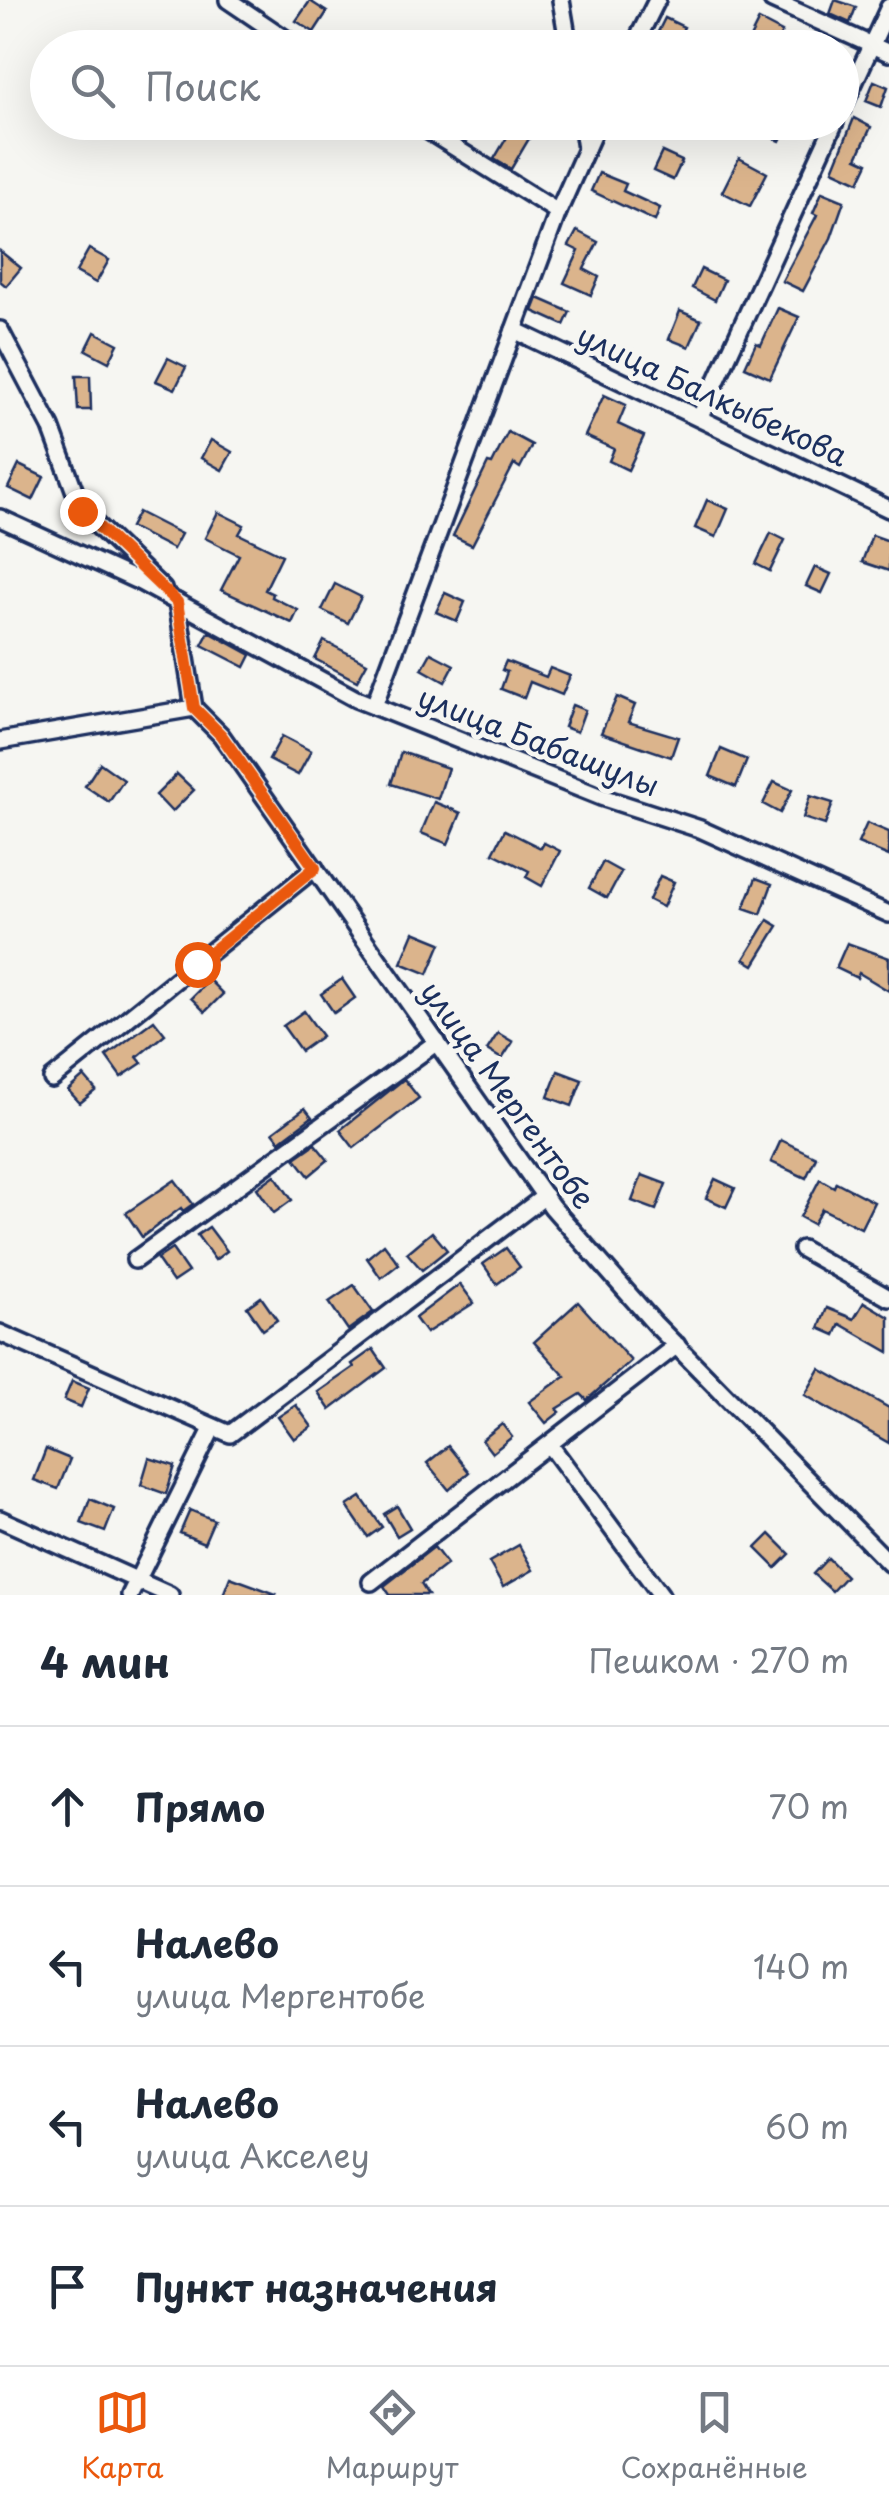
<!DOCTYPE html>
<html lang="ru">
<meta charset="utf-8">
<style>
body{margin:0;font-family:"Playpen Sans",sans-serif;background:#f2f2f3;color:#1f2937}
.stop{position:absolute;width:30px;height:30px;margin:-22px;border:8px solid #ea580c;border-radius:50%;background:#fff}
.stop.end{background:#ea580c;border-color:#fff;box-shadow:0 2px 10px #0008}
.list{margin:0;padding:0;list-style:none}
h2{display:flex;justify-content:space-between;align-items:center;height:130px;margin:0;padding:0 40px;font-size:42px}
h2 small{font-size:32px;font-weight:400;color:#747a83}
.list li{display:grid;grid-template-columns:65px 1fr auto;gap:30px;align-items:center;box-sizing:border-box;height:160px;padding:0 40px;border-top:2px solid #e0e1e3}
.list b{display:block;font-size:38px;white-space:nowrap}
.list p{margin:0;font-size:32px;white-space:nowrap;color:#747a83}
.list em{font-size:32px;font-style:normal;color:#747a83}
.icon{flex:none;width:55px;height:55px;fill:none;stroke:currentColor;stroke-width:2;stroke-linecap:round;stroke-linejoin:round}
.map{position:relative;flex:none;width:889px;height:1595px;overflow:hidden}
.search{position:absolute;background:#fff;box-shadow:0 10px 40px #0002;left:30px;right:30px;top:30px;height:110px;display:flex;align-items:center;gap:25px;box-sizing:border-box;padding:0 35px;border-radius:55px;color:#747a83;font-size:38px}
.sheet{height:770px;background:#fff}
nav{display:flex;justify-content:space-around;align-items:center;box-sizing:border-box;height:140px;border-top:2px solid #e0e1e3;background:#fff;font-size:28px;color:#747a83}
nav a{display:grid;justify-items:center;gap:5px}
nav .on{color:#ea580c}
.map>svg:first-child{display:block}
.building{fill:#dbb48c;stroke:#1b2f5e;stroke-width:2.5}
.lines{fill:none;stroke-linecap:round;stroke-linejoin:round}
.minor-casing{stroke:#1b2f5e;stroke-width:22}
.minor{stroke:#f6f6f2;stroke-width:15}
.route{stroke:#ea580c;stroke-width:12}
.labels{text-anchor:middle;dominant-baseline:central;stroke-width:10;stroke-linejoin:round;paint-order:stroke}
.street-label{font-size:30px;fill:#1b2f5e;stroke:#f6f6f2}
</style>
<div class="map">
<svg width="889" height="1595" viewBox="0 0 889 1595">
<rect width="100%" height="100%" fill="#f6f6f2"/>
<filter id="ink" filterUnits="userSpaceOnUse"><feTurbulence type="fractalNoise" baseFrequency=".01" numOctaves="2"/><feDisplacementMap in="SourceGraphic" scale="20" xChannelSelector="R" yChannelSelector="G"/><feConvolveMatrix kernelMatrix="1 2 1 2 8 2 1 2 1" color-interpolation-filters="sRGB"/></filter>
<g filter="url(#ink)">
<g class="building">
<path d="M835 0 856 7 850 23 830 14Z"/>
<path d="M310 1 327 12 314 32 296 21Z"/>
<path d="M665 18 684 27 674 48H650Z"/>
<path d="M759 20 782 32 774 48 747 44Z"/>
<path d="M874 81 888 87 881 107 866 101Z"/>
<path d="M854 118 871 127 857 158 868 163 859 182 833 170Z"/>
<path d="M763 122H789L780 141 759 132Z"/>
<path d="M513 127 530 137 511 169 494 159Z"/>
<path d="M662 152 682 161 673 180 653 171Z"/>
<path d="M739 158 767 173 750 206 722 192Z"/>
<path d="M599 173 626 184 623 191 660 208 655 221 591 191Z"/>
<path d="M822 192 844 201 831 238 803 291 782 281 817 215 813 213Z"/>
<path d="M577 231 598 242 584 269 599 277 591 295 564 283 579 251 569 246Z"/>
<path d="M89 249 109 260 96 283 76 272Z"/>
<path d="M0 251 21 268 6 286 0 281Z"/>
<path d="M701 269 724 280 715 300 692 288Z"/>
<path d="M538 298 570 312 564 325 533 311Z"/>
<path d="M778 308 799 317 770 378 745 367 756 343 761 345Z"/>
<path d="M680 311 701 320 689 347 669 339Z"/>
<path d="M95 332 118 344 109 362 86 350Z"/>
<path d="M168 358 186 367 175 389 156 381Z"/>
<path d="M76 376H90L91 410H78Z"/>
<path d="M604 395 626 405 618 424 644 436 628 470 609 461 614 449 585 436Z"/>
<path d="M508 432 532 445 520 468 514 464 472 545 453 536 488 463 492 464Z"/>
<path d="M211 440 232 452 222 470 201 458Z"/>
<path d="M19 465 44 477 33 500 8 488Z"/>
<path d="M707 500 728 509 716 537 695 528Z"/>
<path d="M138 512 181 534 173 549 130 527Z"/>
<path d="M218 512 244 525 239 534 282 555 265 590 273 594 272 597 298 610 292 623 221 590 239 555 205 538Z"/>
<path d="M771 533 785 540 770 571 756 564Z"/>
<path d="M872 535 889 541V571L862 562Z"/>
<path d="M815 567 831 574 822 593 806 586Z"/>
<path d="M335 584 361 597 348 623 322 610Z"/>
<path d="M445 593 465 602 457 621 436 612Z"/>
<path d="M209 632 251 655 245 667 202 645Z"/>
<path d="M324 641 367 663 357 681 315 659Z"/>
<path d="M431 653 454 665 445 682 422 669Z"/>
<path d="M506 661 546 677 550 668 570 676 562 695 530 682 524 698 501 689 507 672 502 670Z"/>
<path d="M617 697 635 705 628 722 678 737 671 757 601 733Z"/>
<path d="M572 705 585 710 577 732 564 727Z"/>
<path d="M282 736 311 751 298 775 269 760Z"/>
<path d="M721 749 747 760 736 787 710 776Z"/>
<path d="M401 752 448 768 438 799 391 784Z"/>
<path d="M100 763 124 780 109 802 85 786Z"/>
<path d="M177 774 194 790 172 812 156 795Z"/>
<path d="M774 782 792 790 780 813 763 804Z"/>
<path d="M810 796 833 803 825 825 803 818Z"/>
<path d="M434 802 461 813 448 844 421 833Z"/>
<path d="M867 823 889 832V856L858 843Z"/>
<path d="M505 830 541 848 544 843 560 851 542 886 526 877 529 871 493 853Z"/>
<path d="M603 862 621 872 607 898 589 888Z"/>
<path d="M660 876 674 882 663 907 649 900Z"/>
<path d="M756 878 772 884 761 914 744 908Z"/>
<path d="M768 920 778 926 754 965 744 959Z"/>
<path d="M414 932 441 943 428 974 401 963Z"/>
<path d="M847 943 889 958V991L859 973 857 978 836 968Z"/>
<path d="M342 979 355 998 334 1013 321 994Z"/>
<path d="M209 980 223 994 205 1012 191 998Z"/>
<path d="M304 1011 322 1036 301 1051 283 1026Z"/>
<path d="M154 1020 165 1034 137 1057 142 1063 121 1077 106 1056Z"/>
<path d="M498 1033 513 1042 502 1059 487 1050Z"/>
<path d="M558 1071 582 1080 572 1106 548 1097Z"/>
<path d="M84 1076 96 1090 80 1103 68 1090Z"/>
<path d="M404 1079 419 1098 354 1148 340 1130Z"/>
<path d="M305 1108 312 1117 280 1141 273 1132Z"/>
<path d="M781 1140 816 1157 806 1178 771 1162Z"/>
<path d="M315 1144 328 1160 309 1176 295 1158Z"/>
<path d="M275 1175 292 1200 274 1213 257 1188Z"/>
<path d="M642 1175 666 1184 656 1210 632 1201Z"/>
<path d="M715 1179 735 1188 726 1207 706 1198Z"/>
<path d="M820 1179 834 1187 836 1182 874 1202 861 1228 822 1209 813 1224 800 1217Z"/>
<path d="M175 1180 193 1204 183 1211 181 1208 142 1237 126 1213Z"/>
<path d="M209 1227 227 1251 215 1260 197 1235Z"/>
<path d="M432 1232 447 1250 422 1270 407 1253Z"/>
<path d="M384 1244 399 1264 381 1278 367 1258Z"/>
<path d="M506 1248 520 1267 497 1284 483 1264Z"/>
<path d="M172 1249 188 1272 173 1282 157 1259Z"/>
<path d="M460 1284 474 1303 426 1333 415 1318Z"/>
<path d="M354 1285 373 1312 348 1330 329 1302Z"/>
<path d="M261 1297 277 1320 263 1330 247 1307Z"/>
<path d="M578 1302 631 1361 587 1400 581 1394 557 1409 560 1412 546 1423 529 1402 565 1376 534 1342Z"/>
<path d="M864 1302 889 1317V1352L840 1324 835 1335 819 1328 827 1308 854 1319Z"/>
<path d="M373 1349 386 1368 330 1410 318 1392 354 1367 352 1364Z"/>
<path d="M820 1369 889 1408V1443L805 1395Z"/>
<path d="M72 1381 89 1388 81 1407 64 1400Z"/>
<path d="M296 1405 312 1427 294 1439 278 1417Z"/>
<path d="M502 1424 512 1437 492 1453 482 1440Z"/>
<path d="M448 1446 469 1472 449 1490 427 1463Z"/>
<path d="M46 1449 70 1459 58 1489 34 1480Z"/>
<path d="M149 1458 175 1466 166 1494 141 1485Z"/>
<path d="M361 1497 382 1527 368 1537 347 1506Z"/>
<path d="M90 1499 114 1509 105 1532 81 1523Z"/>
<path d="M397 1506 410 1528 397 1536 384 1514Z"/>
<path d="M190 1510 214 1520 204 1543 180 1533Z"/>
<path d="M770 1534 790 1554 776 1568 756 1548Z"/>
<path d="M519 1545 533 1570 503 1587 489 1562Z"/>
<path d="M434 1547 447 1564 421 1584 428 1595H390L384 1586Z"/>
<path d="M828 1558 846 1576 832 1591 813 1574Z"/>
<path d="M230 1577 276 1594 275 1595H223Z"/>
</g>
<g class="lines">
<defs>
<g id="minor">
<path d="M228 0 299 48"/>
<path d="M561 0 569 48"/>
<path d="M772 0 889 53"/>
<path d="M633 48 657 0"/>
<path d="M842 109 889 7"/>
<path d="M414 122 558 212"/>
<path d="M582 122 586 149"/>
<path d="M0 330 51 427 82 511 163 589"/>
<path d="M514 330 889 509"/>
<path d="M700 417 835 122"/>
<path d="M0 518 140 582 356 699 601 797 700 829 889 914"/>
<path d="M177 602 194 708 221 735 552 1207 654 1323 889 1563"/>
<path d="M374 706 558 212 598 122"/>
<path d="M0 741 194 708"/>
<path d="M52 1079 315 868"/>
<path d="M802 1249 889 1298"/>
<path d="M135 1260 437 1042"/>
<path d="M0 1333 230 1434 545 1196"/>
<path d="M550 1445 661 1595"/>
<path d="M0 1519 170 1595"/>
<path d="M371 1582 677 1345"/>
<path d="M130 1595 213 1427"/>
</g>
</defs>
<use href="#minor" class="minor-casing"/>
<use href="#minor" class="minor"/>
</g>
</g>
<g class="lines" filter="url(#ink)">
<path class="route" d="M82 511 177 602 194 708 221 735 315 868 197 964"/>
</g>
<g class="labels">
<g class="street-label">
<text transform="translate(713 394) rotate(25)">улица Балкыбекова</text>
<text transform="translate(539 740) rotate(21)">улица Бабашулы</text>
<text transform="translate(509 1094) rotate(54)">улица Мергентобе</text>
</g>
</g>
</svg>
<div class="stop" style="left:197px;top:964px"></div>
<div class="stop end" style="left:82px;top:511px"></div>
<div class="search"><svg class="icon" aria-label="search" viewBox="0 0 24 24"><circle cx="10" cy="10" r="6"/><path d="M15 15l6 6"/></svg>Поиск</div>
</div>
<section class="sheet">
<h2>4 мин<small>Пешком · 270 m</small></h2>
<ul class="list">
<li><svg class="icon" aria-label="ahead" viewBox="0 0 24 24"><path d="M12 20V5M6 11l6-6 6 6"/></svg><div><b>Прямо</b></div><em>70 m</em></li>
<li><svg class="icon" aria-label="left" viewBox="0 0 24 24"><path d="M17 20v-9H6M10 6l-5 5 5 5"/></svg><div><b>Налево</b><p>улица Мергентобе</p></div><em>140 m</em></li>
<li><svg class="icon" aria-label="left" viewBox="0 0 24 24"><path d="M17 20v-9H6M10 6l-5 5 5 5"/></svg><div><b>Налево</b><p>улица Акселеу</p></div><em>60 m</em></li>
<li><svg class="icon" aria-label="arrive" viewBox="0 0 24 24"><path d="M6 21V4h12l-3 4 3 4H6"/></svg><div><b>Пункт назначения</b></div></li>
</ul>
</section>
<nav>
<a class="on"><svg class="icon" aria-label="map" viewBox="0 0 24 24"><path d="M3 6l6-2 6 2 6-2v14l-6 2-6-2-6 2zM9 4v14M15 6v14"/></svg>Карта</a>
<a><svg class="icon" aria-label="directions" viewBox="0 0 24 24"><path d="M12 3l9 9-9 9-9-9zM9 14v-3h6M13 9l2 2-2 2"/></svg>Маршрут</a>
<a><svg class="icon" aria-label="saved" viewBox="0 0 24 24"><path d="M7 4h10v16l-5-4-5 4z"/></svg>Сохранённые</a>
</nav>
